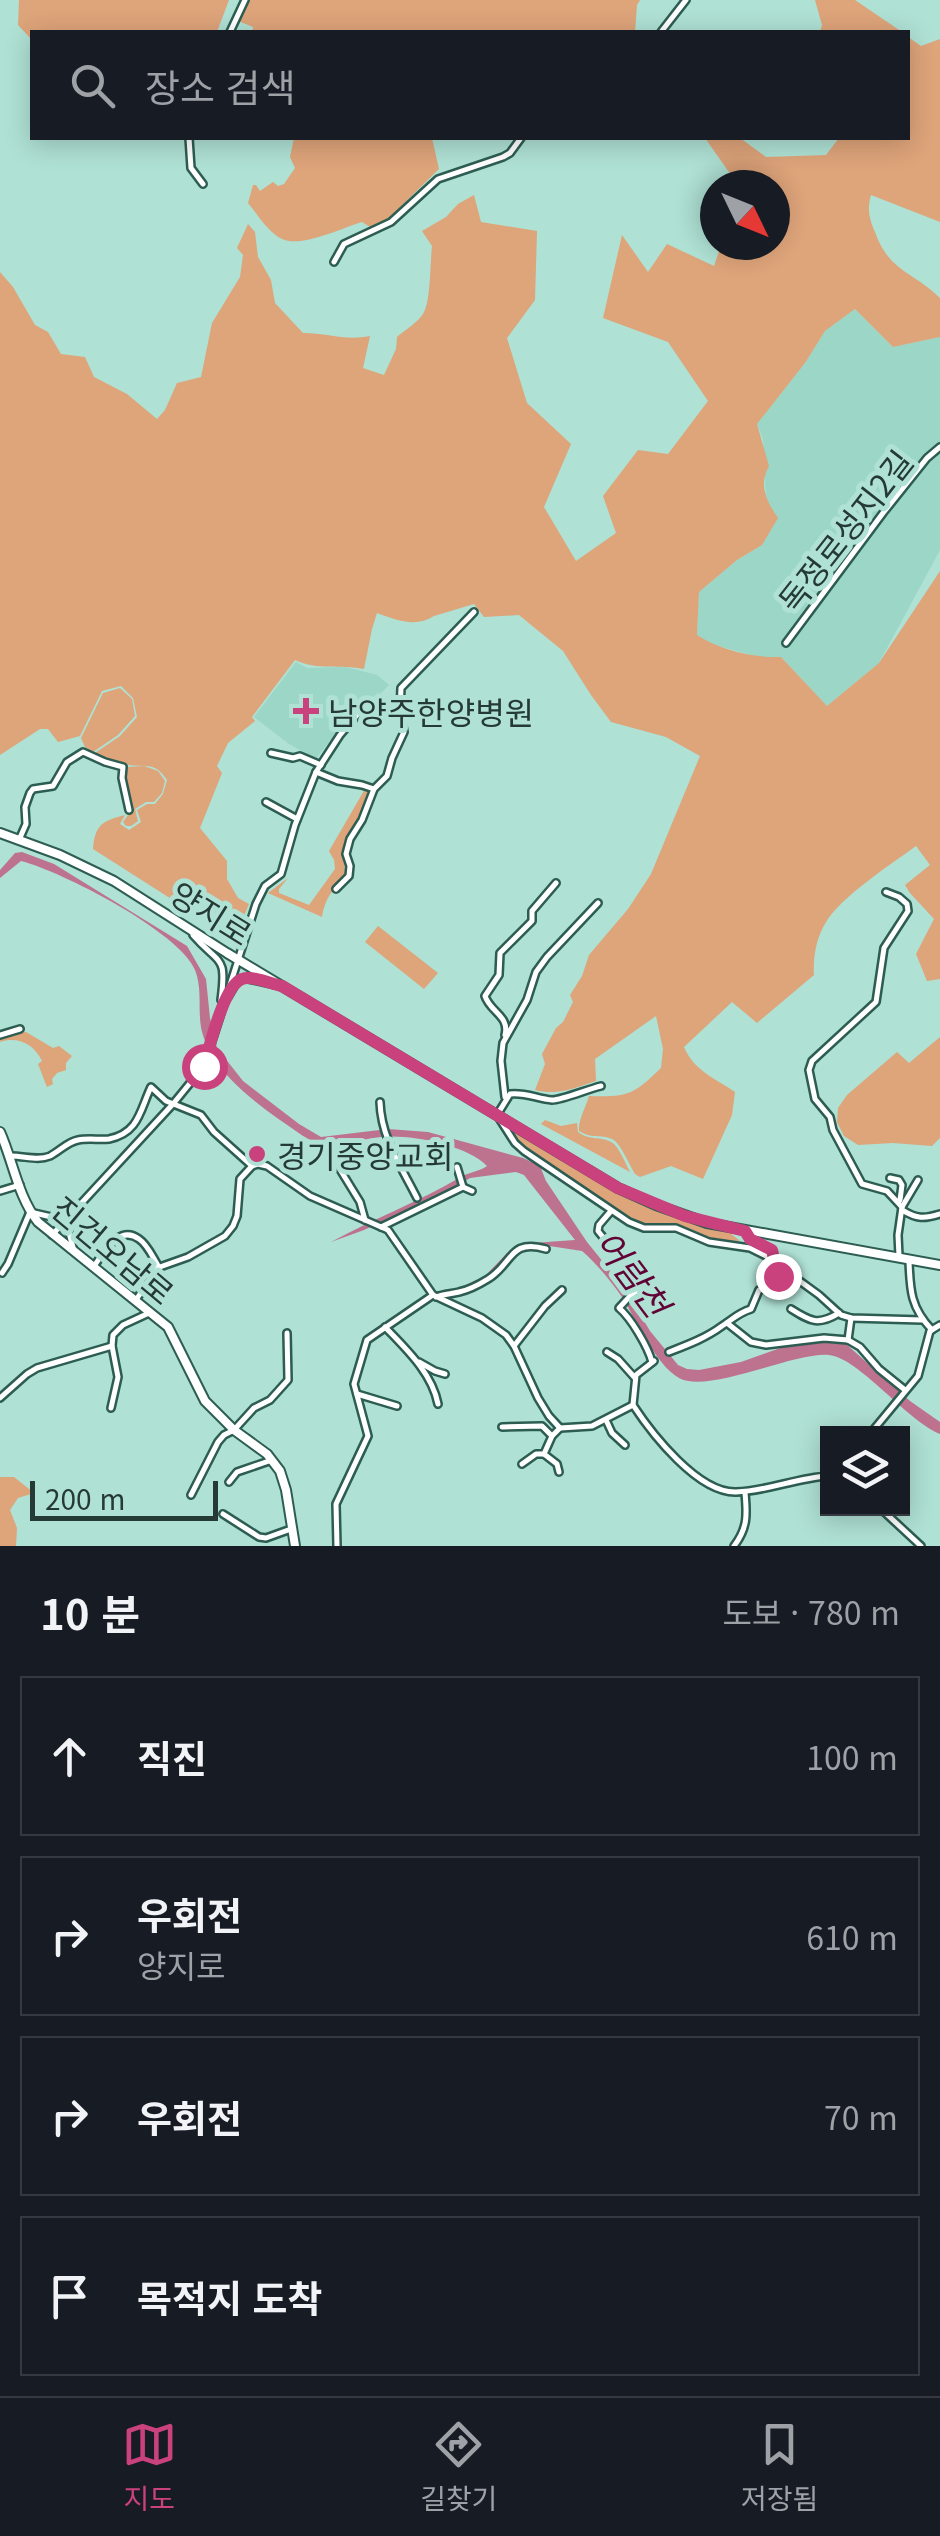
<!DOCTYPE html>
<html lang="ko">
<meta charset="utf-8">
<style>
body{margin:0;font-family:Georgia,"Noto Sans KR",serif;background:#20242c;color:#f1f3f6}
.controls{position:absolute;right:30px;bottom:30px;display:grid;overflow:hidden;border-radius:0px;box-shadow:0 5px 25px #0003}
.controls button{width:90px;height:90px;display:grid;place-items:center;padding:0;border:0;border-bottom:2px solid #363941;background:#171b24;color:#f1f3f6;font:50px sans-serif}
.compass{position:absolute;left:700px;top:170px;width:90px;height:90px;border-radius:50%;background:#171b24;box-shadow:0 5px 25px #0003;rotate:133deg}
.scale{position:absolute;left:30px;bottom:25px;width:188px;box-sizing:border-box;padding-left:10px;border:5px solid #263a35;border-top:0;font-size:28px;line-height:35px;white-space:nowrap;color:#263a35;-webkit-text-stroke:8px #afe1d4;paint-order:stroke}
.stop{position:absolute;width:30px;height:30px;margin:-22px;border:8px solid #c9417d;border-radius:50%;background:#fff}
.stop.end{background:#c9417d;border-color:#fff;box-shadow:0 2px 10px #0008}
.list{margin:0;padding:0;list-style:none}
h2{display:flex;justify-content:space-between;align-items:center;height:130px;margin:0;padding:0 40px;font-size:42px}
h2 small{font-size:32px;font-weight:400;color:#9ea1a6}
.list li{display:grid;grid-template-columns:65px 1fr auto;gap:30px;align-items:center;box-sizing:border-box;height:160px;margin:0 20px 20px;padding:0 20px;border:2px solid #363941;border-radius:0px}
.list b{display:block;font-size:38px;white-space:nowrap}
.list p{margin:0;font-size:32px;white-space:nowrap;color:#9ea1a6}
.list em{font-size:32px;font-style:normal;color:#9ea1a6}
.icon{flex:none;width:55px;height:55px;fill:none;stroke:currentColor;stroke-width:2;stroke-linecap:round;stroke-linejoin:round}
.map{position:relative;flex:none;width:940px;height:1546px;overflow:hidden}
.search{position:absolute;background:#171b24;box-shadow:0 5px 25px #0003;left:30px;right:30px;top:30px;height:110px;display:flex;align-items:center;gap:25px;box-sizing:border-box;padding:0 35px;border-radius:0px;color:#9ea1a6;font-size:38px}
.sheet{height:850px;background:#171b24}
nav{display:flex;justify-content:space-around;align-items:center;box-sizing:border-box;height:140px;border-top:2px solid #363941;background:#171b24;font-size:28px;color:#9ea1a6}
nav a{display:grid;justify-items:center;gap:5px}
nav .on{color:#c9417d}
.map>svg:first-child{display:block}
.built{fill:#9bd6c7}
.green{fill:#dea47a}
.water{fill:#bd738e}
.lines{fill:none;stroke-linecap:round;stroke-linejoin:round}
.minor-casing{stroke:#2d5d52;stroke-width:10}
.tertiary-casing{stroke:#2d5d52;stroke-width:12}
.secondary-casing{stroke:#2d5d52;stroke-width:12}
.minor{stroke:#fff;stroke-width:5}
.tertiary{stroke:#fff;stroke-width:8}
.secondary{stroke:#fff;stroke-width:8}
.route{stroke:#c9417d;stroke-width:12}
.poi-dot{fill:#c9417d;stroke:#afe1d4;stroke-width:4}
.labels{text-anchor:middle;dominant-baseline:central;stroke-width:10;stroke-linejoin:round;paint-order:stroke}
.street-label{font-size:32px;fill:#263a35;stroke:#afe1d4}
.poi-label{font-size:32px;fill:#263a35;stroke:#afe1d4;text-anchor:start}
.water-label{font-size:35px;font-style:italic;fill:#610335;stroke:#afe1d4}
</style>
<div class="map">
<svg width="940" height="1546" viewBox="0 0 940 1546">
<rect width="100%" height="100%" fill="#afe1d4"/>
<g class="built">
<path d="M855 309 893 347 940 337V550L879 663 827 706 781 657 763 658 711 644 697 635 699 592 737 560 762 545 766 500 763 439 757 424 805 363 825 331Z"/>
<path d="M296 662 307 668 346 667 377 675 389 685 374 700 359 706 348 716 316 759 289 744 254 717Z"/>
</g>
<g class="green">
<path d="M19 0H229L217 32H32V40L18 25Z"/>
<path d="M246 0H640L637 5 635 32H252L253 27 238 21Z"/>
<path d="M815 0H855L902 32H820L822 25Z"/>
<path d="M908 37 921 46 940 39V222L871 195C867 209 869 218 875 232 889 272 914 272 940 298V337L893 347 855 309 825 331 805 363 757 424 769 466C758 485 767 502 778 518L762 545 737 560 699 592 697 635C720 650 753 658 781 657L827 706 879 663 940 571V979L927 981 916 954 934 919 910 893 905 885 930 865 916 846C890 865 842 896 826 922 816 938 813 957 814 975L757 1023 732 1002 684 1047C694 1071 715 1078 735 1092L732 1115 703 1179 671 1166 640 1177 635 1174C630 1166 620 1142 612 1139 600 1134 592 1139 579 1131 578 1120 586 1107 589 1096 629 1097 633 1095 661 1068L663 1049 656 1016 595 1059 596 1081C574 1088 558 1096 535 1090L545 1064 542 1054 556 1028 563 1022 573 1002 570 995 582 976 589 955 628 909 651 874 700 756 666 737 611 722 591 695 563 651 519 615 484 617 474 604 434 616C416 628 396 620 377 613L372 629 364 669C340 664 318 671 295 660L252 717 255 721 228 743 217 766 222 773 200 828 227 861V879L238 898 249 904 236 935 205 916H198L93 849C95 825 102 821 125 815L120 824 129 830 141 822 137 810 147 804H155L163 794 167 780C154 761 148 768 129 765 118 764 105 757 95 753L120 736 137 717 133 698 121 686 102 691 80 736 58 742 48 729H40L0 755V272L13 287 35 325 48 332 61 354 85 357 94 377 127 394 157 419 165 410 177 383 201 377 212 323 240 277 243 255 237 248 248 224 255 232 258 257 271 280 275 303 303 333C328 333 345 341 370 336L363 368 384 375 396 349 397 337C405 330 417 323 423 314 431 302 430 263 432 246L422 231 446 217 458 204 474 195 481 222 537 231 535 300 507 338 527 403 571 444 544 507 576 561 616 533 603 496 638 450 668 454 708 401 668 342 603 318 622 235 648 272 667 244 714 266 721 245H775V185H738L705 138H740L766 157 826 155 839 138H908Z"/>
<path d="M294 138H432L439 169 389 218 370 227 362 222C342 228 301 248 282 239 268 232 258 215 248 203L253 185H256L260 191 273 182 278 186 284 184 295 168 290 157Z"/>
<path d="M120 688 132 699 135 716 118 735 93 752 85 747 81 738 103 693Z"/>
<path d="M144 766 158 771 165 781 162 793 154 802H146L135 809 138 821 131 826H126L123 822 131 811 125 777 127 767Z"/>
<path d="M365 789 369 795 344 847 345 875C334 889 325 897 322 917L268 893 288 878 279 889V893L309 905 335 869 334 860 329 851Z"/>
<path d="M378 926 438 973 424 989 365 942Z"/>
<path d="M19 1032H26L53 1048 59 1046 72 1056 66 1063V1070L57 1073 52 1079 53 1084 47 1087 38 1064 42 1061C34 1044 18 1036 0 1042V1038Z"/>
<path d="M940 1037V1138L932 1146 893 1143 858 1145 844 1136 837 1122 838 1108 847 1095 897 1052 909 1063Z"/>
<path d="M545 1120 561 1126 577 1123 578 1132C590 1141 600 1136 611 1142 619 1146 625 1163 630 1172L541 1124Z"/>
<path d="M510 1130 633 1200 683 1219 730 1233 740 1241 711 1240 687 1228 676 1226 645 1225 604 1202 523 1146Z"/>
<path d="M0 1477H14L34 1493 18 1498 10 1510 17 1528 16 1546H0Z"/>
</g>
<path class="water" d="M22 852 54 864 187 946 206 979 210 1018 217 1048 243 1081 299 1124 321 1137 388 1129 428 1132 523 1158 540 1166 546 1181 587 1242 625 1289 650 1331 678 1365 687 1369 699 1370 741 1362 786 1346 810 1342 846 1344 910 1401 940 1422V1434C905 1419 859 1358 829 1355 794 1352 708 1394 679 1378 655 1364 637 1321 622 1297 611 1281 597 1264 582 1251L543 1245 518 1246 489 1277 463 1290 436 1294 443 1290 457 1289 485 1276 509 1251 518 1244 575 1240 524 1175 516 1172 470 1178 448 1191 364 1230 331 1242C373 1219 418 1202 459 1178 468 1172 479 1172 487 1166 467 1145 410 1134 381 1137 355 1140 327 1151 303 1136 266 1110 215 1078 202 1032 197 1012 203 990 195 970 180 932 61 871 21 861L0 878V870L15 853Z"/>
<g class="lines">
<defs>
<g id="minor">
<path d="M230 32 245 0"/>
<path d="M661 32 686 0"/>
<path d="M189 138 191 168 203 184"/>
<path d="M334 262 344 244 391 222 438 179 503 157 510 153 521 138"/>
<path d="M786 643 883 513 927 458 940 447"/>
<path d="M271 753 293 758 300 756 321 765"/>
<path d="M316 772 338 781 362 785 374 789"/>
<path d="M266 802 297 819"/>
<path d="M19 840 26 824 25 807 30 793 33 789 53 786 67 762 83 752 105 762 123 767 122 778 129 810"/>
<path d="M336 889 349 876 350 866 346 854 350 839 362 820 374 789 387 776 392 758 404 732 400 709 401 688 474 612"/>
<path d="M886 892 899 897 907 904 908 911 884 948 876 1002 812 1061 809 1070 815 1099 830 1117 833 1130 862 1184 887 1191 902 1207 898 1235 899 1256"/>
<path d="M193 935C220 966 227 954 221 1000"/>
<path d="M228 997 236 983 244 978 276 985"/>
<path d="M0 1035 20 1029"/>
<path d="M505 1035C510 1016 490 1012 485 996L499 975 500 953 532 921V911L556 883"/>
<path d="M601 1086C588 1089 562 1100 552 1100 538 1099 525 1092 510 1094L497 1115 515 1143 524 1151 629 1222 644 1228H676L709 1242 750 1248 774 1260"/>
<path d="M505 1097 501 1061 503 1043 527 1000 536 972 547 957 598 903"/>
<path d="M380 1102C381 1138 401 1166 417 1198"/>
<path d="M11 1156C25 1156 38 1161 50 1156 60 1151 67 1142 78 1140 88 1138 99 1140 109 1139 139 1133 140 1110 151 1087L166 1101 201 1115 214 1132 252 1166"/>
<path d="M333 1158 360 1202 365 1220"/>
<path d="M457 1167 463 1187"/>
<path d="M890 1178 899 1180 902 1185 900 1200"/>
<path d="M0 1191 20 1185"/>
<path d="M902 1207 918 1180"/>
<path d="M902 1210C917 1219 924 1219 940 1214"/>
<path d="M381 1227 463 1187 472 1191"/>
<path d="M745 1231 750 1239 772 1250 775 1263 819 1295 841 1315 851 1318 922 1320"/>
<path d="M52 1235 173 1104 204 1066 256 904 265 886 281 874 295 825 316 772 340 735 357 715"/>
<path d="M607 1242 598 1231 599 1225 611 1211"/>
<path d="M909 1261C910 1291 911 1308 932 1330"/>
<path d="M94 1266C104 1253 119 1224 139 1239 148 1245 153 1258 159 1267"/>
<path d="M2 1273 8 1264 30 1212 56 1218 71 1215 68 1229 74 1251"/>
<path d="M652 1282 632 1294 619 1308C631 1318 648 1347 652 1362"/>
<path d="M436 1297C444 1294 451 1294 459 1292 468 1290 480 1284 488 1279 513 1264 509 1238 546 1249"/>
<path d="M136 1300 157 1268 188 1257 225 1236 233 1226 237 1216 240 1179 252 1166 258 1164 267 1166 310 1196 388 1230 433 1295 482 1318 506 1335 514 1346 538 1398 549 1416 560 1428 592 1426 633 1405"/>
<path d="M791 1309C810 1321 818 1326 839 1313"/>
<path d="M727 1323 751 1342 766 1345 824 1338 848 1340 860 1347 879 1369 905 1390"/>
<path d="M385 1327C406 1349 432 1373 438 1404"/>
<path d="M848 1340 851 1318"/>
<path d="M514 1346 545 1306 562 1290"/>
<path d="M607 1352 618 1359 635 1378"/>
<path d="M669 1352C687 1345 706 1338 722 1326 733 1319 738 1313 751 1309L759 1290C772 1288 777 1280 782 1268"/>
<path d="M654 1361 636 1375 633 1405C652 1434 698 1493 736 1492 768 1491 796 1478 828 1476"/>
<path d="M419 1362 435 1371 445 1374"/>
<path d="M357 1394 397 1406"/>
<path d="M0 1398 27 1374 37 1368 112 1346"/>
<path d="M111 1408 118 1377 112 1346 113 1335 123 1325 149 1313"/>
<path d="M606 1420 612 1433 625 1445"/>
<path d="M502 1427 542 1426 552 1436"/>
<path d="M870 1434 918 1376 930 1331 940 1325"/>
<path d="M544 1454 557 1464 559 1472"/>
<path d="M522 1464 536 1454H544L552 1436 560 1428"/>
<path d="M229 1482 237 1472 272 1460"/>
<path d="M191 1495 218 1442 224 1435 234 1430 254 1408 270 1400 288 1380 287 1333"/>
<path d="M880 1508 921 1546"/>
<path d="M223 1514 259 1537 266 1538 291 1529"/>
<path d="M337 1546 336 1504 368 1436 354 1384 367 1340 433 1295"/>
<path d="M734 1546C748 1528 747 1514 745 1493"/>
</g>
<path id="tertiary" d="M0 833 60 855 114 881 227 953 618 1188 656 1205 707 1223 940 1265"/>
<path id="secondary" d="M0 1132C13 1161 18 1197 38 1222L168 1327 205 1401 234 1430 267 1454 280 1471 286 1490 295 1546"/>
</defs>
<use href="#minor" class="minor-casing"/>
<use href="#tertiary" class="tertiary-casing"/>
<use href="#secondary" class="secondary-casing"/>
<use href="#minor" class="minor"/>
<use href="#tertiary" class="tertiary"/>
<use href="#secondary" class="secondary"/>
</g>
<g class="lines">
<path class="route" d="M204 1066C209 1048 224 985 242 979 252 975 271 984 282 986L618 1188 685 1216 745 1231 750 1239 772 1250 775 1263 782 1268 778 1276"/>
</g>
<g class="poi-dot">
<path d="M301 696h10v10h10v10h-10v10h-10v-10h-10v-10h10z"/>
<circle cx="257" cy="1154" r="10"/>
</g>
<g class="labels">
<g class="street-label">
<text transform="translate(844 530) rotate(-52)">독정로성지2길</text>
<text transform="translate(212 912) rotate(32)">양지로</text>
<text transform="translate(114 1249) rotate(40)">진건오남로</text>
</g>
<g class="poi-label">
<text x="328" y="711">남양주한양병원</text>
<text x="277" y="1154">경기중앙교회</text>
</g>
<g class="water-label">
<text transform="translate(634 1272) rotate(53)">어람천</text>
</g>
</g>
</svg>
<div class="controls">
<button><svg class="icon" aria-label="layers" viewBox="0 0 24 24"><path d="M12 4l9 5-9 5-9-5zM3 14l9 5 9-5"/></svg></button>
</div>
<svg class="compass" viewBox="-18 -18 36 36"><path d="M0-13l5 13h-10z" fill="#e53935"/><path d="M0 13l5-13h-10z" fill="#9ea1a6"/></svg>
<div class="scale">200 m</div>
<div class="stop" style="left:204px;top:1066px"></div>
<div class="stop end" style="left:778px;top:1276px"></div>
<div class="search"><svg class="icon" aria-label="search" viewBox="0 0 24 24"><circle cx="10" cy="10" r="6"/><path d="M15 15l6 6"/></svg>장소 검색</div>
</div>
<section class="sheet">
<h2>10 분<small>도보 · 780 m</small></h2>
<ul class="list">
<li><svg class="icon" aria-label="ahead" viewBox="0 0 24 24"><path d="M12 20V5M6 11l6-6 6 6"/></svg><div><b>직진</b></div><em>100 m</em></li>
<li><svg class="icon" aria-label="right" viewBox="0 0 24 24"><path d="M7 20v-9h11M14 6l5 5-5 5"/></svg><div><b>우회전</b><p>양지로</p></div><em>610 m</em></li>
<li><svg class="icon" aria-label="right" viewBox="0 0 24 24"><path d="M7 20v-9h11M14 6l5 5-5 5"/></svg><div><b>우회전</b></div><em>70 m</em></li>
<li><svg class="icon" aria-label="arrive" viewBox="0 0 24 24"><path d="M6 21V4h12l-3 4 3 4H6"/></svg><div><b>목적지 도착</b></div></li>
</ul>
</section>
<nav>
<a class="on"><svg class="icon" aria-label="map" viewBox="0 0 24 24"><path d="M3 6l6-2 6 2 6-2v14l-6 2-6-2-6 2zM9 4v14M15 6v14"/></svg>지도</a>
<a><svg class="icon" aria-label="directions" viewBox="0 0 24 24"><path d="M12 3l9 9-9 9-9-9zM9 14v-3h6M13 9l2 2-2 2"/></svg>길찾기</a>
<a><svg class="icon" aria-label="saved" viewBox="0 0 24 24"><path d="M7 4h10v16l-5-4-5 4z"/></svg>저장됨</a>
</nav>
